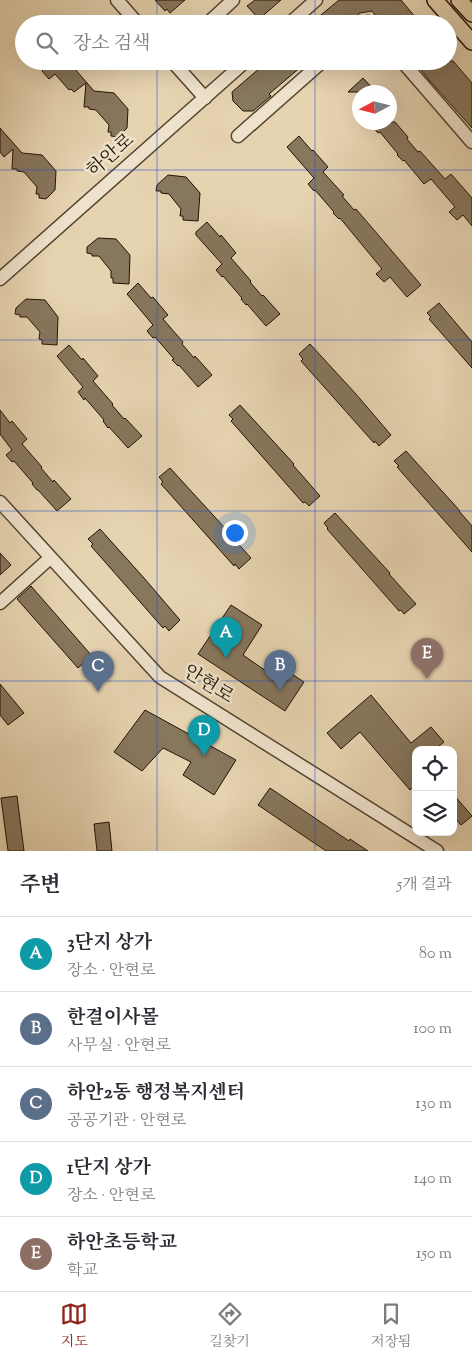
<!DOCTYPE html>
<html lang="ko">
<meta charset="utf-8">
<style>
body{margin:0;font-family:"Sorts Mill Goudy","Noto Serif KR",serif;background:#f2f2f3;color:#2b2b33}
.controls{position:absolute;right:15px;bottom:15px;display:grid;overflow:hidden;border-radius:10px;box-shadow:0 5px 20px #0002}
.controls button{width:45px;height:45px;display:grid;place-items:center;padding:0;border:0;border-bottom:1px solid #e1e1e2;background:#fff;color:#2b2b33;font:25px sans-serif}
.compass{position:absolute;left:352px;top:85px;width:45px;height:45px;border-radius:50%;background:#fff;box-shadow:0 5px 20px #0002;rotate:263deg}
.you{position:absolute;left:234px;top:532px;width:18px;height:18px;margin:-12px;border:4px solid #fff;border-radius:50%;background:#1a73e8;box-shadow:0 0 0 8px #1a73e833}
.badge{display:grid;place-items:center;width:32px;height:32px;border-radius:50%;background:#8f2418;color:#fff;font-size:16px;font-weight:700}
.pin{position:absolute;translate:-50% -41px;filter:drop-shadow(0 1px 2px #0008)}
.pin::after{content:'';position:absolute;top:26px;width:18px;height:15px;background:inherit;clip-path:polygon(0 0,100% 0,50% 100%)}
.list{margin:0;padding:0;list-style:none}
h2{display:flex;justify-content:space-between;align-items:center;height:65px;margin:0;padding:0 20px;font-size:21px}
h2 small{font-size:16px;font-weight:400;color:#7c7c81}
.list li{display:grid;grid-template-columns:32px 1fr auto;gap:15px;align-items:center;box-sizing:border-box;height:75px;padding:0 20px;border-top:1px solid #e1e1e2}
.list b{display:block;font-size:19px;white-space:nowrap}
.list p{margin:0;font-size:16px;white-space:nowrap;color:#7c7c81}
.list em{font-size:16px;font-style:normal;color:#7c7c81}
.icon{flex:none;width:28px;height:28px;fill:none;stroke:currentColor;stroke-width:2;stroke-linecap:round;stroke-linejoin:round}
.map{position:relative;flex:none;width:472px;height:851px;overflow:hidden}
.search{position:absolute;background:#fff;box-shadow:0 5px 20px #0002;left:15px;right:15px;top:15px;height:55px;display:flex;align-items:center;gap:12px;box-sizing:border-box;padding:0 18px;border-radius:28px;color:#7c7c81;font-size:19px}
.sheet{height:440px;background:#fff}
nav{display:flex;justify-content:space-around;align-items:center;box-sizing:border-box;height:70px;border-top:1px solid #e1e1e2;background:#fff;font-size:14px;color:#7c7c81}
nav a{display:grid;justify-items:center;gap:2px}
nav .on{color:#8f2418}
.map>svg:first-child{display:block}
.building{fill:#87775d;stroke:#211304}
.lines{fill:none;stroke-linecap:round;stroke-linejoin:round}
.minor-casing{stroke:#52432f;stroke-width:15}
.major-casing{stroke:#211304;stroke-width:18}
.minor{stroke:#efe2cc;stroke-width:12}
.major{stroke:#e6d3b0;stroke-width:15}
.grid{fill:none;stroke:#1d4ed8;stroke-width:1;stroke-opacity:0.55}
.labels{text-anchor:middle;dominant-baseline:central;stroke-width:5;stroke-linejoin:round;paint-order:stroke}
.street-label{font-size:19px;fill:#211304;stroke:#efe2cc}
</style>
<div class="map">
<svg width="472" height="851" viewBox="0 0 472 851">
<rect width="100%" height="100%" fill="#e6d3b0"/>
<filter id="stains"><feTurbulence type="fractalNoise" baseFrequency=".004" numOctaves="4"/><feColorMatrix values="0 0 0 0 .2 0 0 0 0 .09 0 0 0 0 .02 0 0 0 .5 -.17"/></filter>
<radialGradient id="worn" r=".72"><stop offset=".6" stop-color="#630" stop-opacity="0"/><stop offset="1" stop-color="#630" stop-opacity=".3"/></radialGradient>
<g class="building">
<path d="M155 0H185L170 13 167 9 165 11Z"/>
<path d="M255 0H281L259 19 247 6Z"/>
<path d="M339 0H401L421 24H382L372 11 360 13 346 24H310Z"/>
<path d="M44 61H68L94 91 114 93 128 109 127 128 118 137 111 136V132H108L109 125 96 110 89 109V107H84L86 83 74 92 71 89 69 90 55 74 49 79 42 71 48 66Z"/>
<path d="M268 61H308L269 94 271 96 253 111H243L233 101 232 92Z"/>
<path d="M414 61H453L472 83V128L430 81Z"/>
<path d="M363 78 376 92H348Z"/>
<path d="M369 122H395L408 137 407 139 418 152 420 151 445 179 451 174 472 198V226L463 215 457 220 449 212 455 207 431 179 424 184 404 160 403 161 397 155 398 154 380 132 378 133Z"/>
<path d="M0 128 22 153 42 155 56 171 55 190 46 199 39 198V194H36L37 187 24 172 17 171V169H12L13 149 4 157 0 152Z"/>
<path d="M299 136 312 151 313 150 328 167 323 172 344 195 342 196 354 210 356 209 421 285 407 297 390 277 384 282 376 274 382 269 340 218 339 219 333 213 334 212 315 190 314 191 308 184 314 178 287 147Z"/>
<path d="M168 175 186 177 200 193 198 221 183 220V216H180L181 209 169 194 161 193V191H156L157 185Z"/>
<path d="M207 222 220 237 221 235 236 253 231 258 251 281 250 282 262 296 263 295 280 314 266 326 247 304 246 305 241 299 242 298 223 276 222 277 216 270 222 264 196 235V232Z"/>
<path d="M98 238 116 239 130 255 129 284 113 283V278H111V271L99 256H92V254L87 253V247Z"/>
<path d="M138 283 151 298 153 297 168 315 163 319 183 342 182 344 194 358 195 356 212 375 198 387 179 365 178 366 172 360 174 359 155 337 153 338 147 331 153 325 127 294Z"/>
<path d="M26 299 45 300 58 317 57 345 42 344V340L39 339 40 332 27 317H20V315L15 314 16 308Z"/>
<path d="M439 303 472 342V368L429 319 431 317 427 313Z"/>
<path d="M310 344 355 393 391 435 379 446 375 441 374 443 301 361 303 359 299 354Z"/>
<path d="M69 345 82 360 83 358 98 376 93 381 113 404 112 405 124 419 125 418 142 436 128 448 109 427 108 428 103 421 104 420 85 398 84 400 78 392 83 387 57 356Z"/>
<path d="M240 405 294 464 293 465 320 496 309 506 305 502 303 503 231 421 233 419 229 415Z"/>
<path d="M0 410 10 423 12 421 27 439 22 444 42 467 41 468 53 482 54 480 71 499 57 511 38 490H37L32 484 33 483 14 461 12 462 6 455 12 450 0 434Z"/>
<path d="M406 451 460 511H459L472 526V552L397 467 399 466 394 461Z"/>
<path d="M170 468 224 527V528L251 558 239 569 235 564 234 566 161 484 163 482 159 477Z"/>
<path d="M335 513 390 573 389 574 416 604 404 614 401 610 399 611 327 529 328 528 324 523Z"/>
<path d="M100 529 144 578 180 620 169 631 165 626 163 628 91 546 93 544 88 539Z"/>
<path d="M0 553 11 565 0 575Z"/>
<path d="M31 586 92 656 78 668 17 599Z"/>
<path d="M231 605 262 625 243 655 266 671 272 661 304 682 285 711 198 654Z"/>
<path d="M0 684 24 713 8 725 0 715Z"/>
<path d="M371 695 411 743 431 727 444 742 434 750H416V785L410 790 360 732 341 749 327 733Z"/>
<path d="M145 710 236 760 214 795 183 775 191 762 163 748 142 771 114 752Z"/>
<path d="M270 788 349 841 350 839 368 851H326L258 805Z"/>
<path d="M453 794 472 816 461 825 453 816Z"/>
<path d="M17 796 24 851H8L1 798Z"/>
<path d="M109 822 112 851H97L94 824Z"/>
</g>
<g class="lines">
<defs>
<g id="minor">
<path d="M117 0 138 24"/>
<path d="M207 24 233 0"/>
<path d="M289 24 316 0"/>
<path d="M366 24 368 22 369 24"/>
<path d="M172 61 205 98"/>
<path d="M402 61 472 142"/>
<path d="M238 136 323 61"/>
<path d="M0 279 246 61"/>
<path d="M0 502 160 677 437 851"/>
<path d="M0 603 50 558"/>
</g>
<g id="major">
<path d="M435 0 472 42"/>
<path d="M459 0 472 14"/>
</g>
</defs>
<use href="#minor" class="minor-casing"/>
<use href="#major" class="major-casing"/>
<use href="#minor" class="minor"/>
<use href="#major" class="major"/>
</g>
<path class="grid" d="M157 0V24M315 0V24M157 61V851M315 61V851M0 170H472M0 340H472M0 511H472M0 681H472"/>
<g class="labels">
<g class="street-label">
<text transform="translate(111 156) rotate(-41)">하안로</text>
<text transform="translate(208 685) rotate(32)">안현로</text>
</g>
</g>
<rect width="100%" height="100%" filter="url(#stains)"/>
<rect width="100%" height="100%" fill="url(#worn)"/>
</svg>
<div class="controls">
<button><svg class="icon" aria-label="locate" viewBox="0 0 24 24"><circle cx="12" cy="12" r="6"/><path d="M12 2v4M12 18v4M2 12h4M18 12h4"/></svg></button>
<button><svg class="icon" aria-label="layers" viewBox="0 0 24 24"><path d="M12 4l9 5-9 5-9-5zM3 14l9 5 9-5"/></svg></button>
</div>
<svg class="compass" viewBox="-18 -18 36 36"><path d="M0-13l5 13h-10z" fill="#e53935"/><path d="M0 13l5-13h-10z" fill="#7c7c81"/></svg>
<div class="you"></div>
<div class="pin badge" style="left:226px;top:658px;background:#0f9aa8">A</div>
<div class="pin badge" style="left:280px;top:691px;background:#5c6f8a">B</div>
<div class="pin badge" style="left:98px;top:692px;background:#5c6f8a">C</div>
<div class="pin badge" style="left:204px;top:756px;background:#0f9aa8">D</div>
<div class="pin badge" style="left:427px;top:679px;background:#8d6e63">E</div>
<div class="search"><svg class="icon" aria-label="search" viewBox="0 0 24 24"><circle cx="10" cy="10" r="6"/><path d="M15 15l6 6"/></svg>장소 검색</div>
</div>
<section class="sheet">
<h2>주변<small>5개 결과</small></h2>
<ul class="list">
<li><span class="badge" style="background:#0f9aa8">A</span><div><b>3단지 상가</b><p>장소 · 안현로</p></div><em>80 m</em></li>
<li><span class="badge" style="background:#5c6f8a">B</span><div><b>한결이사몰</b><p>사무실 · 안현로</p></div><em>100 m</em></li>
<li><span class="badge" style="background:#5c6f8a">C</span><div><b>하안2동 행정복지센터</b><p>공공기관 · 안현로</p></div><em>130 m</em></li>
<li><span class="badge" style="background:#0f9aa8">D</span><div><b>1단지 상가</b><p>장소 · 안현로</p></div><em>140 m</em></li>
<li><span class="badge" style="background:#8d6e63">E</span><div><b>하안초등학교</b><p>학교</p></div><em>150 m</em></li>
</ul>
</section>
<nav>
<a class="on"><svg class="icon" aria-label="map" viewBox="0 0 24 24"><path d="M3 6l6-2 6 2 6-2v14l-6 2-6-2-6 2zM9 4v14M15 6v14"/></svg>지도</a>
<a><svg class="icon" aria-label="directions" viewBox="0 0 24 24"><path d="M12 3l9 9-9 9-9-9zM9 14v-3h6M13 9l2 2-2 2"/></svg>길찾기</a>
<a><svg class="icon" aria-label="saved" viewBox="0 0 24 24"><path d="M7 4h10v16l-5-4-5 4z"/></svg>저장됨</a>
</nav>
